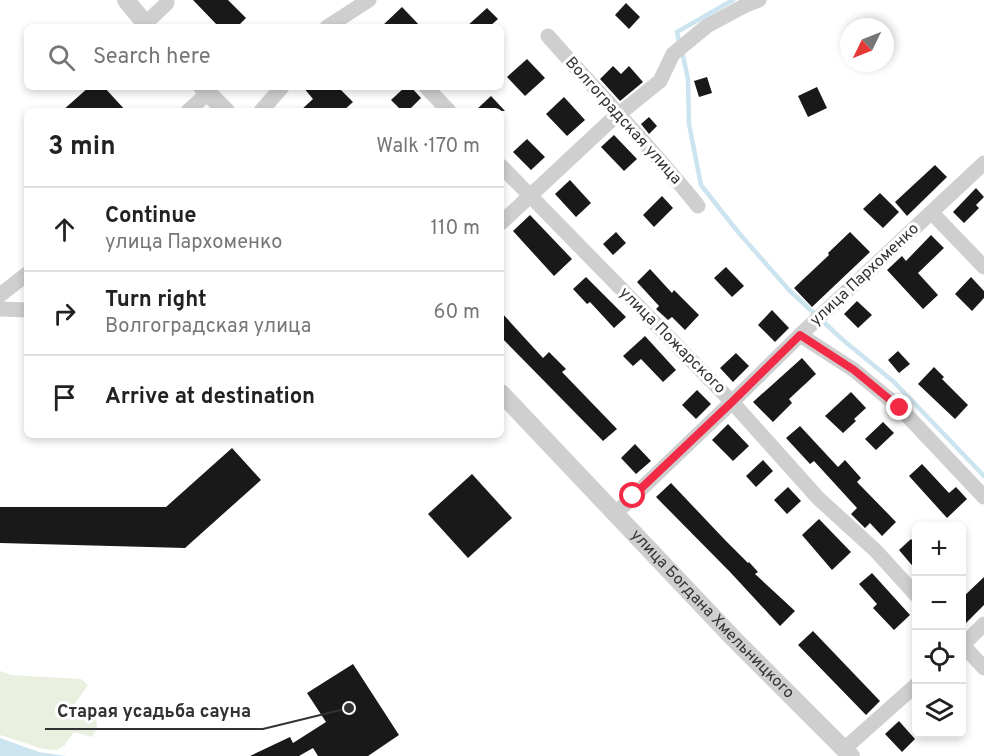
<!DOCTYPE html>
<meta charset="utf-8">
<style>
body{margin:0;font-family:Overpass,sans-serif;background:#f6f6f6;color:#222}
.controls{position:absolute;right:18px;bottom:18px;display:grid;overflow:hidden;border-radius:9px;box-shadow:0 3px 9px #0003}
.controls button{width:54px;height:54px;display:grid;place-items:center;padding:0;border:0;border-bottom:2px solid #e0e0e0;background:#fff;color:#222;font:30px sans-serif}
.compass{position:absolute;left:840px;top:18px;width:54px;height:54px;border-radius:50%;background:#fff;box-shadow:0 3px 9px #0003;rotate:227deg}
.stop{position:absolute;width:18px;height:18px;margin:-14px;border:4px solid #f32a46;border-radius:50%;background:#fff}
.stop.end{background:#f32a46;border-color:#fff;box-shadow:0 2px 6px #0008}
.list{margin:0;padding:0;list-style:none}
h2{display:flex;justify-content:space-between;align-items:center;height:78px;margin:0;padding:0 24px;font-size:26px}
h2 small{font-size:20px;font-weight:400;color:#767676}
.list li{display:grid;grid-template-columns:39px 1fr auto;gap:18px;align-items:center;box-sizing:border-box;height:84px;padding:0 24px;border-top:2px solid #e0e0e0}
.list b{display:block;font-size:22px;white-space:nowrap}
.list p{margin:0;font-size:20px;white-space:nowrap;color:#767676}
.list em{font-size:20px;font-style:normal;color:#767676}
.icon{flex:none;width:33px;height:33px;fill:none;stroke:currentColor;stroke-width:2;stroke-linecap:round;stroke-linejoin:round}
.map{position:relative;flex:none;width:984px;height:756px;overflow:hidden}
.search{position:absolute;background:#fff;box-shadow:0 3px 9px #0003;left:24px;top:24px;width:480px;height:66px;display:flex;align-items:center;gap:15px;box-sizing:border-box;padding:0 21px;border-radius:9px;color:#767676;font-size:22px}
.panel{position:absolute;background:#fff;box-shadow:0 3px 9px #0003;left:24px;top:108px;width:480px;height:330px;border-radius:9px}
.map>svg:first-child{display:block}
.green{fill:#e9f0e0}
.water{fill:#cce4f0}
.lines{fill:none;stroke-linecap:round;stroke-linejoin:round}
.stream{stroke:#cce4f0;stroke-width:4.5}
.building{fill:#191919}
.minor{stroke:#cfcfcf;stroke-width:15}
.tertiary{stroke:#cfcfcf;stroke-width:18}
.route{stroke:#f32a46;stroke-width:8}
.labels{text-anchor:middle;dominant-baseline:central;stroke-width:6;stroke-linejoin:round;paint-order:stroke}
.street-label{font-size:16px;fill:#323232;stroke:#fff}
.leader{fill:none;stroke:#323232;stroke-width:2}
.callout-dot{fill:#323232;stroke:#fff;stroke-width:2}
.callout-label{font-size:18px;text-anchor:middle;font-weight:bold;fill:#323232;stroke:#fff;stroke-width:6;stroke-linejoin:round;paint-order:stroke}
</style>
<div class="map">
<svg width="984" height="756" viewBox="0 0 984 756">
<rect width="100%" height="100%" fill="#fff"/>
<path class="green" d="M0 671 11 675 81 679 88 685 74 705 81 712 90 713 96 718 97 728 92 737 74 732 64 746 57 750 43 749 0 735Z"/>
<path class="water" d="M0 738 39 752 66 756H0Z"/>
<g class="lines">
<g class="stream">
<path d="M679 42 677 32 733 0"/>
<path d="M683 56 688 79 689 124 701 185 738 232 789 290 843 340 894 382 984 476"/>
</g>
</g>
<g class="building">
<path d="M193 0H228L246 18 237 27H219Z"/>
<path d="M626 3 640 17 629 29 615 15Z"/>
<path d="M402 7 421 27H381Z"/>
<path d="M487 8 498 19 489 27H466Z"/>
<path d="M527 59 545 78 525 96 507 77Z"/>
<path d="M613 66 621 74 629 66 643 82 620 101 600 79Z"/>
<path d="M707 77 712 93 699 97 694 81Z"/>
<path d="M89 87H104L126 111H62Z"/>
<path d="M303 87H338L353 102 343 111H300L313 99Z"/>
<path d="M405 87H411L421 98 408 111H402L391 100Z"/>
<path d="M817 87 827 108 808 117 798 96Z"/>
<path d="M491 96 505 111H475Z"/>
<path d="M564 97 585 120 567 136 546 114Z"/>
<path d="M649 117 657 126 649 134 641 124Z"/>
<path d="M614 135 637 159 624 171 601 147Z"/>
<path d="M527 139 545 157 531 170 513 152Z"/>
<path d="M935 165 947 177 907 216 895 202Z"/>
<path d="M570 180 591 203 576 217 555 194Z"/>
<path d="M976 188 984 197 976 205 979 208 964 223 953 212Z"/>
<path d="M880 193 899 212 883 228 863 209Z"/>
<path d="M662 196 673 208 654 227 643 215Z"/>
<path d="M530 215 572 259 554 276 513 231Z"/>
<path d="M616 232 626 243 613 255 603 244Z"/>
<path d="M850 232 870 252 812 307 794 288 829 255 828 253Z"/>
<path d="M931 235 944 248 918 273 938 295 923 309 887 270 902 256 906 261Z"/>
<path d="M726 267 744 286 732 297 714 278Z"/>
<path d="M650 269 672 293 674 290 699 315 685 330 672 317 668 320 656 309 659 306 637 282Z"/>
<path d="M586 277 626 317 614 328 590 302 587 304 573 289Z"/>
<path d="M971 277 984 291V298L972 311 955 294Z"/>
<path d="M857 301 872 315 858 328 844 314Z"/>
<path d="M772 310 789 328 775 342 758 325Z"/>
<path d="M501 312 543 358 549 352 566 369 562 372 617 429 603 441 501 337Z"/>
<path d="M645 336 676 370 663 382 641 359 633 366 623 356Z"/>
<path d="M898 351 910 364 899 373 888 360Z"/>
<path d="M736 353 749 366 733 382 720 368Z"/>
<path d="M802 358 816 374 789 399 792 403 773 422 753 402Z"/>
<path d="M934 367 944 377 942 379 968 405 955 419 918 384Z"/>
<path d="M697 390 711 404 696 419 682 405Z"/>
<path d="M851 392 866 408 854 419 856 421 843 433 825 416Z"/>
<path d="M883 422 894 433 876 450 865 439Z"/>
<path d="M728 424 749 446 733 461 712 440Z"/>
<path d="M800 426 838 467 845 460 861 478 857 482 896 522 882 536 870 523 865 528 851 514 857 508 814 461 810 464 786 438Z"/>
<path d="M635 444 651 461 636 474 621 458Z"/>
<path d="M232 448 261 480 185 548 0 543V507H166Z"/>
<path d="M763 460 773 471 756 487 746 476Z"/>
<path d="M922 464 949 493 956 487 967 499 947 518 909 476Z"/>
<path d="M472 474 512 518 468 558 428 514Z"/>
<path d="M671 483 725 540 748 563 749 562 758 572 755 574 795 611 780 626 731 573 656 497Z"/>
<path d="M788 487 801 501 787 514 774 500Z"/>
<path d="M819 519 851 552 832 570 802 535Z"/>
<path d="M911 539 916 545V570L899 550Z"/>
<path d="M872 573 910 615 894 630 873 608 877 604 859 584Z"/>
<path d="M984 577V605L962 627V598Z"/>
<path d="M813 631 880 701 866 715 798 645Z"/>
<path d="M353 664 399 735 368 756H318L313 748 299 756H250L290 737 293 743 326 722 307 693Z"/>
<path d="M899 721 915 739 902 752 885 734Z"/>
</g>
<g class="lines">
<g class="minor">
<path d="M145 24 167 3V0"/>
<path d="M327 27 369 0"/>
<path d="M548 36C598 93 651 147 698 206"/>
<path d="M426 87 449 111"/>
<path d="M188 111 208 93"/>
<path d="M261 111 282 87"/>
<path d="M501 166 732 402 818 498 876 551 916 595"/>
<path d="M932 213 984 267"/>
<path d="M501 223 608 123 660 81 673 54 707 26 746 5 759 0"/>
<path d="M0 295 27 274"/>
<path d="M0 309 27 310"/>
<path d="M800 335 854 370 900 408 984 497"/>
<path d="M616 513 732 402 800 335 984 163"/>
<path d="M962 644 984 668"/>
<path d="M962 646 984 624"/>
<path d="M844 749 916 685"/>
</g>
<g class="tertiary">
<path d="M126 0 148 27"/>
<path d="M202 87 226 111"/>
<path id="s1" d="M501 393 733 638 851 756"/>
</g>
</g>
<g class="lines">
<path class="route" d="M633 496 732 402 800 335 854 370 900 408"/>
</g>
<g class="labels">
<g class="street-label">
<text transform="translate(623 121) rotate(48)">Волгоградская улица</text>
<text transform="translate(865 275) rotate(-43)">улица Пархоменко</text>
<text transform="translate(672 341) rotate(45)">улица Пожарского</text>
<text stroke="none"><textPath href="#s1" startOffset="306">улица Богдана Хмельницкого</textPath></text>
</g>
</g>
<path class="leader" d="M349 708L263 729H45"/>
<circle class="callout-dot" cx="349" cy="708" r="6"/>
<g class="callout-label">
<text x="154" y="717">Старая усадьба сауна</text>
</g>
</svg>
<div class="controls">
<button>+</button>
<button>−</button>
<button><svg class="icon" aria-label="locate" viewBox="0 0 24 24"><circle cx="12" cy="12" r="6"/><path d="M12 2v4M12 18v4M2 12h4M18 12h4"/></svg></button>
<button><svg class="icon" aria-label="layers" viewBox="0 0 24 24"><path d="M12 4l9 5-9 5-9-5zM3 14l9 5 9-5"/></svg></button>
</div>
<svg class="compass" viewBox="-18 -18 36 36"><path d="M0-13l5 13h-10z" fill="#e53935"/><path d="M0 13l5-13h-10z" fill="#767676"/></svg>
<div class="stop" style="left:633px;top:496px"></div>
<div class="stop end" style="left:900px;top:408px"></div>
<div class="search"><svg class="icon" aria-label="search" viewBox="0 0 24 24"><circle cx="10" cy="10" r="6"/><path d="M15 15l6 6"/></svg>Search here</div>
<section class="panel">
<h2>3 min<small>Walk · 170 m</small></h2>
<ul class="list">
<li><svg class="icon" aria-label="ahead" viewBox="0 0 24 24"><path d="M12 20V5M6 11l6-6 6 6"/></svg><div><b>Continue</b><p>улица Пархоменко</p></div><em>110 m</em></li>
<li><svg class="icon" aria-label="right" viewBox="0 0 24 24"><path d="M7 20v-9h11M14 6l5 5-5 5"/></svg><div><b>Turn right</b><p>Волгоградская улица</p></div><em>60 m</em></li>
<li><svg class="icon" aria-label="arrive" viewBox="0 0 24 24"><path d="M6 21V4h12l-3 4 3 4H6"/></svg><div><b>Arrive at destination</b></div></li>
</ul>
</section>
</div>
